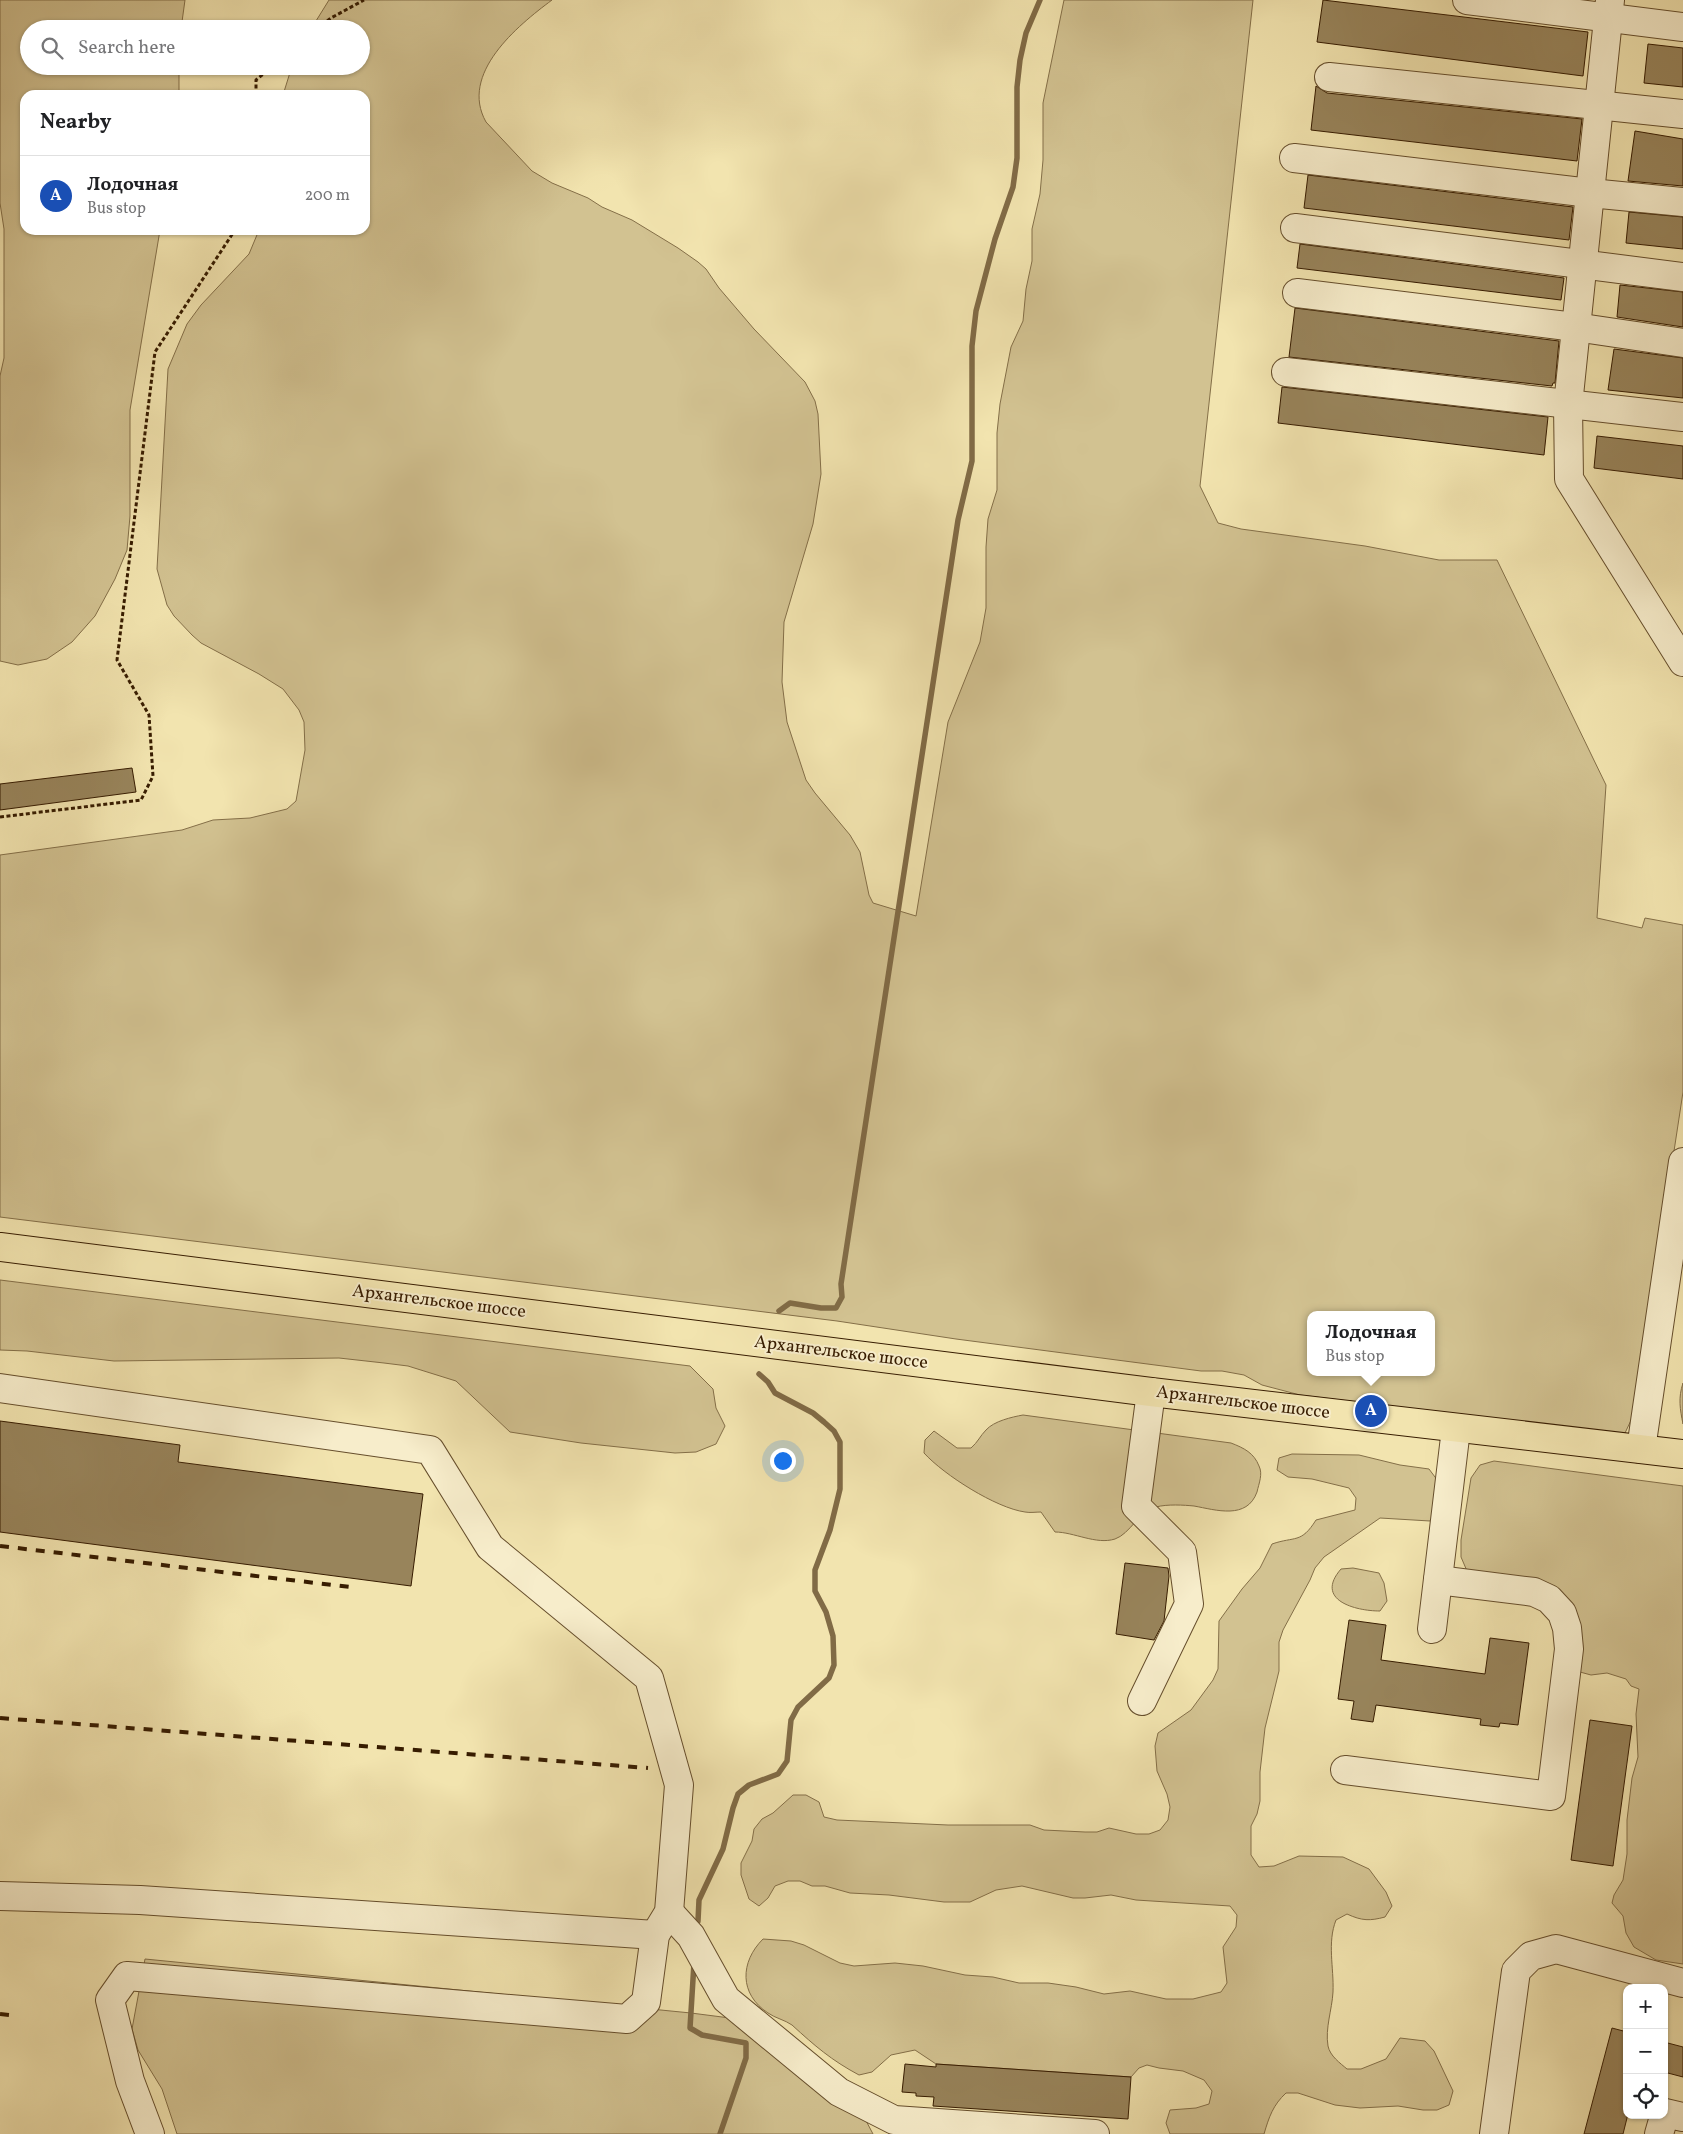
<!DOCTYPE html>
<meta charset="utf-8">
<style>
body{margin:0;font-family:Vollkorn,serif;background:#f6f6f6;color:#202124}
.controls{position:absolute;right:15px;bottom:15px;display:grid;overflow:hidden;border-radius:10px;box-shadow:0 1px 4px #0004}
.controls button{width:45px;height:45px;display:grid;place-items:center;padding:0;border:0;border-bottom:1px solid #e0e0e0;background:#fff;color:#202124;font:25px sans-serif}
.you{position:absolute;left:782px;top:1460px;width:18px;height:18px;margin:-12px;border:4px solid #fff;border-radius:50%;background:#1a73e8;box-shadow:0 0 0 8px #1a73e833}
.badge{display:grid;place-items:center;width:32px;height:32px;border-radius:50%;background:#8f2418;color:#fff;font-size:16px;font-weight:700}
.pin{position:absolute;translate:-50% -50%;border:2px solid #fff;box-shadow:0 1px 5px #0006}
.popup{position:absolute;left:1307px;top:1311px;width:128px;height:65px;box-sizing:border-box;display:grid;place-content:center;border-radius:10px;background:#fff;filter:drop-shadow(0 1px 4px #0005);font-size:16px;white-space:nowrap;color:#757577}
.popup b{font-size:19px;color:#202124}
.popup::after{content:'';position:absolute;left:50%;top:100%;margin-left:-10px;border:10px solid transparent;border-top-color:#fff}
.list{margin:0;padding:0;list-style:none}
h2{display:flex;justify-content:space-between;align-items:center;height:65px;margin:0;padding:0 20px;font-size:21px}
h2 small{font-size:16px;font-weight:400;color:#757577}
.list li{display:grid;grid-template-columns:32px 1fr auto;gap:15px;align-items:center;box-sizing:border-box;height:80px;padding:0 20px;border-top:1px solid #e0e0e0}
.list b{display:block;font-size:19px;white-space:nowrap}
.list p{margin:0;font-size:16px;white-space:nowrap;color:#757577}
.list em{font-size:16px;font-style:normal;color:#757577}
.icon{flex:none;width:28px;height:28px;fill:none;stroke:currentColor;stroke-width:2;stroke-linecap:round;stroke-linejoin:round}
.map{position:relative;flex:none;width:1683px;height:2134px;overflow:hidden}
.search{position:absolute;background:#fff;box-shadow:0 1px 4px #0004;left:20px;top:20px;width:350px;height:55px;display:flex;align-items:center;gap:12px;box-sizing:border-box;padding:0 18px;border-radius:28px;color:#757577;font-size:19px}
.panel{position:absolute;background:#fff;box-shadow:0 1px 4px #0004;left:20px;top:90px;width:350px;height:145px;border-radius:15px}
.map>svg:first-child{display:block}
.green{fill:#d2c291;stroke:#846f48;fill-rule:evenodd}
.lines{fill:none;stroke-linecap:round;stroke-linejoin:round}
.stream{stroke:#816b46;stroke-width:5.5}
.building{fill:#98845b;stroke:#371c00}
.minor-casing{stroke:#664e2c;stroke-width:30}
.major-casing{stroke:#371c00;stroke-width:30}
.path{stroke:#371c00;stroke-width:3;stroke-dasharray:4 2.5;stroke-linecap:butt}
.minor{stroke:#f7edcb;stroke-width:28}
.major{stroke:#f2e4af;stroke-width:28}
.rail{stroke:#371c00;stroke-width:4;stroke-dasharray:9 9;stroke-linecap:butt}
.labels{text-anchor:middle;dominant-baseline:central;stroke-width:4;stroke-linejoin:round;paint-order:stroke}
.street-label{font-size:18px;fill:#371c00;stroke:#f7edcb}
</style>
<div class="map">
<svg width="1683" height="2134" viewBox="0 0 1683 2134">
<rect width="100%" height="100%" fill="#f2e4af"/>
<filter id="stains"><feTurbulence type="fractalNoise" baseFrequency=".004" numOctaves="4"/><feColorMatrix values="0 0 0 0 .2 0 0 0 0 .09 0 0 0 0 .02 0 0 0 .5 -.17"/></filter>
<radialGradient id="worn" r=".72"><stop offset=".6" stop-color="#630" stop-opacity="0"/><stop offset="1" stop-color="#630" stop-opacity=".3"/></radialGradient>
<g class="green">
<path d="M0 0H185L181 29H29V66H179V95H25V230H160L130 410V516L127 550 115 579 95 616 72 642 47 659 18 665 0 661V376L4 358V229L0 203Z"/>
<path d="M329 0H552C517 26 459 74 486 122L532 171 552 183 588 198 602 207 632 220 678 248 698 262 706 269 719 288 754 329 805 382 815 401 818 414 821 474 813 524 784 622 782 682 787 722 806 780 815 793 850 835 860 852 869 895 873 903 916 916 948 722 980 642 986 608V547L988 519 997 490V433L1000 404 1011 347 1023 321 1026 289 1032 261V229L1040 194 1043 160V103L1064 0H1253L1200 486 1218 523 1241 529 1365 546 1439 560H1497L1606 785 1597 918 1642 928 1645 918 1683 925V1092L1634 1414 1625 1433H1608L1300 1395 1262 1385 1244 1375 1222 1371H1201L956 1339 837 1321 0 1217V855L182 830 213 820 250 818 287 809 296 801 305 750 304 722 299 710 283 689 259 674 201 643 192 635 174 616 167 605 157 569 168 369 187 324 201 305 249 254 259 230H365V95H283L292 66H361V29H311ZM1311 1315H1431V1372H1311Z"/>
<path d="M0 1280 690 1366 713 1389 716 1408 725 1426 716 1444 696 1452 675 1453 581 1443 510 1432 456 1381 408 1366 384 1363 339 1358 114 1361 27 1351 0 1350Z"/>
<path d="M1683 1383V1424C1680 1409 1678 1398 1683 1383Z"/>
<path d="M1023 1415 1231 1443C1244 1448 1254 1453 1259 1466 1263 1474 1259 1483 1257 1492 1247 1520 1216 1510 1194 1506 1184 1505 1167 1504 1156 1507 1139 1511 1130 1534 1115 1539 1096 1545 1074 1532 1055 1532L1041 1512C1036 1512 1030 1513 1025 1512 996 1508 944 1475 924 1453L925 1440 934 1431 957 1448H971C978 1442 980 1436 986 1430 994 1421 1012 1417 1023 1415Z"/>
<path d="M1292 1454 1359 1455 1400 1465 1429 1469 1438 1481 1437 1509 1430 1521 1380 1518 1324 1557 1315 1568 1310 1580 1283 1630 1279 1642V1671L1265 1728 1260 1772V1801L1257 1814 1251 1826V1855L1259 1867 1274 1866 1299 1856 1343 1857 1369 1869 1386 1892 1392 1906 1385 1917C1370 1921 1362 1921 1347 1914L1336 1920C1327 1943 1334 1967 1333 1992 1332 2010 1325 2028 1328 2046 1330 2056 1340 2063 1347 2069H1361L1386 2059 1400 2038 1425 2041 1434 2051 1453 2091 1449 2105 1437 2110H1423L1398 2106 1360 2108 1335 2105 1298 2093H1286C1273 2105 1269 2117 1264 2134H1170L1166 2123 1170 2110 1196 2108 1209 2104 1212 2091 1204 2080 1183 2071 1159 2068 1147 2065 1139 2068 1131 2077 936 2064 915 2050 891 2055 872 2072 859 2075C831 2060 815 2046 792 2025 785 2020 775 2018 768 2013 739 1994 740 1962 763 1939L791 1941 804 1945 840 1963 854 1966 895 1963 923 1966 965 1975 993 1977 1019 1983H1048L1076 1987 1104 1994 1130 1991 1166 1999H1193L1221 1992 1227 1983 1223 1947 1236 1927 1237 1915 1230 1906 1136 1900 1111 1895 1085 1898H1073L1022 1886 996 1890 970 1902H944L889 1895 850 1893 825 1886H812L800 1881H788L775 1886 768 1898 759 1906 749 1899 741 1875V1863L752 1841 754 1829 762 1819 773 1813 793 1795H806L819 1802 824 1817 837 1820 948 1825H1030L1044 1830 1085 1832H1097L1109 1828 1136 1834H1149L1160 1830 1168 1820 1170 1807 1167 1794 1157 1771 1155 1746 1158 1733 1191 1710 1213 1680 1218 1669 1219 1621 1242 1589 1260 1568 1272 1544C1295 1536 1301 1544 1316 1520L1355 1510 1356 1498 1349 1488 1312 1479 1288 1477 1277 1470 1279 1458Z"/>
<path d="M1494 1461 1683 1486V1964L1656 1960 1634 1947 1626 1933 1623 1916 1612 1903 1614 1895 1623 1880 1627 1854V1820L1632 1778 1638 1757 1636 1714 1639 1689 1631 1686 1626 1679 1607 1673 1591 1675 1580 1672 1573 1626 1467 1571 1461 1557V1540L1471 1478 1480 1465Z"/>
<path d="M1353 1568 1379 1573 1384 1583 1387 1601 1380 1611C1355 1611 1314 1600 1341 1569Z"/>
<path d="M145 1959 691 2013 761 2022 863 2115 873 2134H177L162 2089 138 2050 132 2029Z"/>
</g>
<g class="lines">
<g class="stream">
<path d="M779 1311 790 1303 821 1308H836L842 1297 841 1284 958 520 972 461V346L976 311 995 239 1013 187 1017 158V87L1020 60 1026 33 1040 0"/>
<path d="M698 1921 699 1900 723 1849 733 1808 738 1794 749 1785 778 1774 787 1761 791 1720 798 1707 829 1678 834 1665 833 1636 826 1612 815 1591V1570L830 1530 840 1489V1442L834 1431 824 1422 813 1413 775 1393 768 1382 759 1374"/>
<path d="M694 1963 690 2028 702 2035 746 2043V2058L720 2134"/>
</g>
</g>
<g class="building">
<path d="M1323 0 1588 32 1583 76 1317 42Z"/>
<path d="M1648 44 1683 48V87L1644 83Z"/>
<path d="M1316 86 1327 93 1582 119 1577 161 1311 130Z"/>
<path d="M1635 131 1683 139V186L1628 181Z"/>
<path d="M1308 175 1573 207 1569 240 1304 208Z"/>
<path d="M1629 212 1683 217V249L1626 243Z"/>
<path d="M1300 244 1564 278 1561 300 1297 268Z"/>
<path d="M1620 285 1683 292V327L1617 317Z"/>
<path d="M1295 308 1559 341 1555 383H1553L1552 386 1289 357Z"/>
<path d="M1614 349 1683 358V398L1608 390Z"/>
<path d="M1282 387 1548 417 1544 455 1278 423Z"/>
<path d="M1597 436 1683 446V479L1594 468Z"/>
<path d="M132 768 136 792 0 810V784Z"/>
<path d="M0 1421 180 1445 178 1462 423 1494 411 1586 0 1532Z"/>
<path d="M1125 1563 1168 1568 1169 1576 1164 1621 1154 1640 1116 1634Z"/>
<path d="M1349 1620 1386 1625 1381 1660 1485 1674 1490 1638 1529 1643 1518 1725 1500 1723 1499 1727 1480 1725 1481 1719 1376 1705 1373 1722 1351 1719 1354 1701 1338 1699Z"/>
<path d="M1590 1720 1632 1726 1613 1866 1571 1860Z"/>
<path d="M1612 2028 1627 2032V2118L1623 2134H1584Z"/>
<path d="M1664 2042 1683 2047V2077L1664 2072Z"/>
<path d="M905 2064 936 2067V2064L1131 2077 1128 2119 933 2106 934 2097 916 2096V2093L902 2092Z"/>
</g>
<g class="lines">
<defs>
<g id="minor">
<path d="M1467 0 1683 27"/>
<path d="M1610 0 1568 405 1569 479 1683 662"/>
<path d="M1329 77 1683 114"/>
<path d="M1294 158 1590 193 1683 202"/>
<path d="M1295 228 1683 277"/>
<path d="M1297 293 1575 327 1683 343"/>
<path d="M1286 372 1683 417"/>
<path d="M0 1388 430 1450 490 1547 649 1678 679 1785 669 1912 655 1935 646 2002 627 2019 127 1976 110 2000 130 2081 150 2134"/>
<path d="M1641 1449 1683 1162"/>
<path d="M1432 1629 1456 1429"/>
<path d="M1142 1701 1189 1604 1182 1552 1136 1506 1151 1392"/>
<path d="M1345 1770 1551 1796 1569 1649 1567 1628 1562 1613 1549 1599 1534 1592 1438 1580"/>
<path d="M0 1896 140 1900 655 1935"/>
<path d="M669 1912 691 1936 726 1999 839 2092 894 2120 1095 2134"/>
<path d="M1494 2134 1516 1971 1531 1956 1556 1949 1683 1983"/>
<path d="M1659 2134 1665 2113 1683 2117"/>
</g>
<path id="major" d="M0 1247 1151 1392 1683 1454"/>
</defs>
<use href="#minor" class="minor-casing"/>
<use href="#major" class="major-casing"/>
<g class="path">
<path d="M317 29 331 18 364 0"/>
<path d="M256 95V80L273 66"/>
<path d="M0 817 141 800 153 776 149 715 117 660 155 352 235 230"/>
</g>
<use href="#minor" class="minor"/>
<use href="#major" class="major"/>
<g class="rail">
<path d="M0 1546 350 1587"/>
<path d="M0 1718 648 1768"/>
<path d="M0 2014 10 2015"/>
</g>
</g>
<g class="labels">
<g class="street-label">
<text transform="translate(439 1302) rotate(7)">Архангельское шоссе</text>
<text transform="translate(841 1353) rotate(7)">Архангельское шоссе</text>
<text transform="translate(1243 1403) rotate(7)">Архангельское шоссе</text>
</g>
</g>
<rect width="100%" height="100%" filter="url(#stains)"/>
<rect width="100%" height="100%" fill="url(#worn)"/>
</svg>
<div class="controls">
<button>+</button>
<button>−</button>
<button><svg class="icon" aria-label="locate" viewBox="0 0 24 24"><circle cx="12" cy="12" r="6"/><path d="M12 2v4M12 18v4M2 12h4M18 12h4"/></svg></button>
</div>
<div class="you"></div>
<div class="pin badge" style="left:1371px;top:1411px;background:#1a4fb4">A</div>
<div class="popup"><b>Лодочная</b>Bus stop</div>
<div class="search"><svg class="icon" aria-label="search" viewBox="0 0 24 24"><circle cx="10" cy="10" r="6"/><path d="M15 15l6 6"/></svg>Search here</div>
<section class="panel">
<h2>Nearby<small></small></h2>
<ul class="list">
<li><span class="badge" style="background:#1a4fb4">A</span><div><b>Лодочная</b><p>Bus stop</p></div><em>200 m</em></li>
</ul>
</section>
</div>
